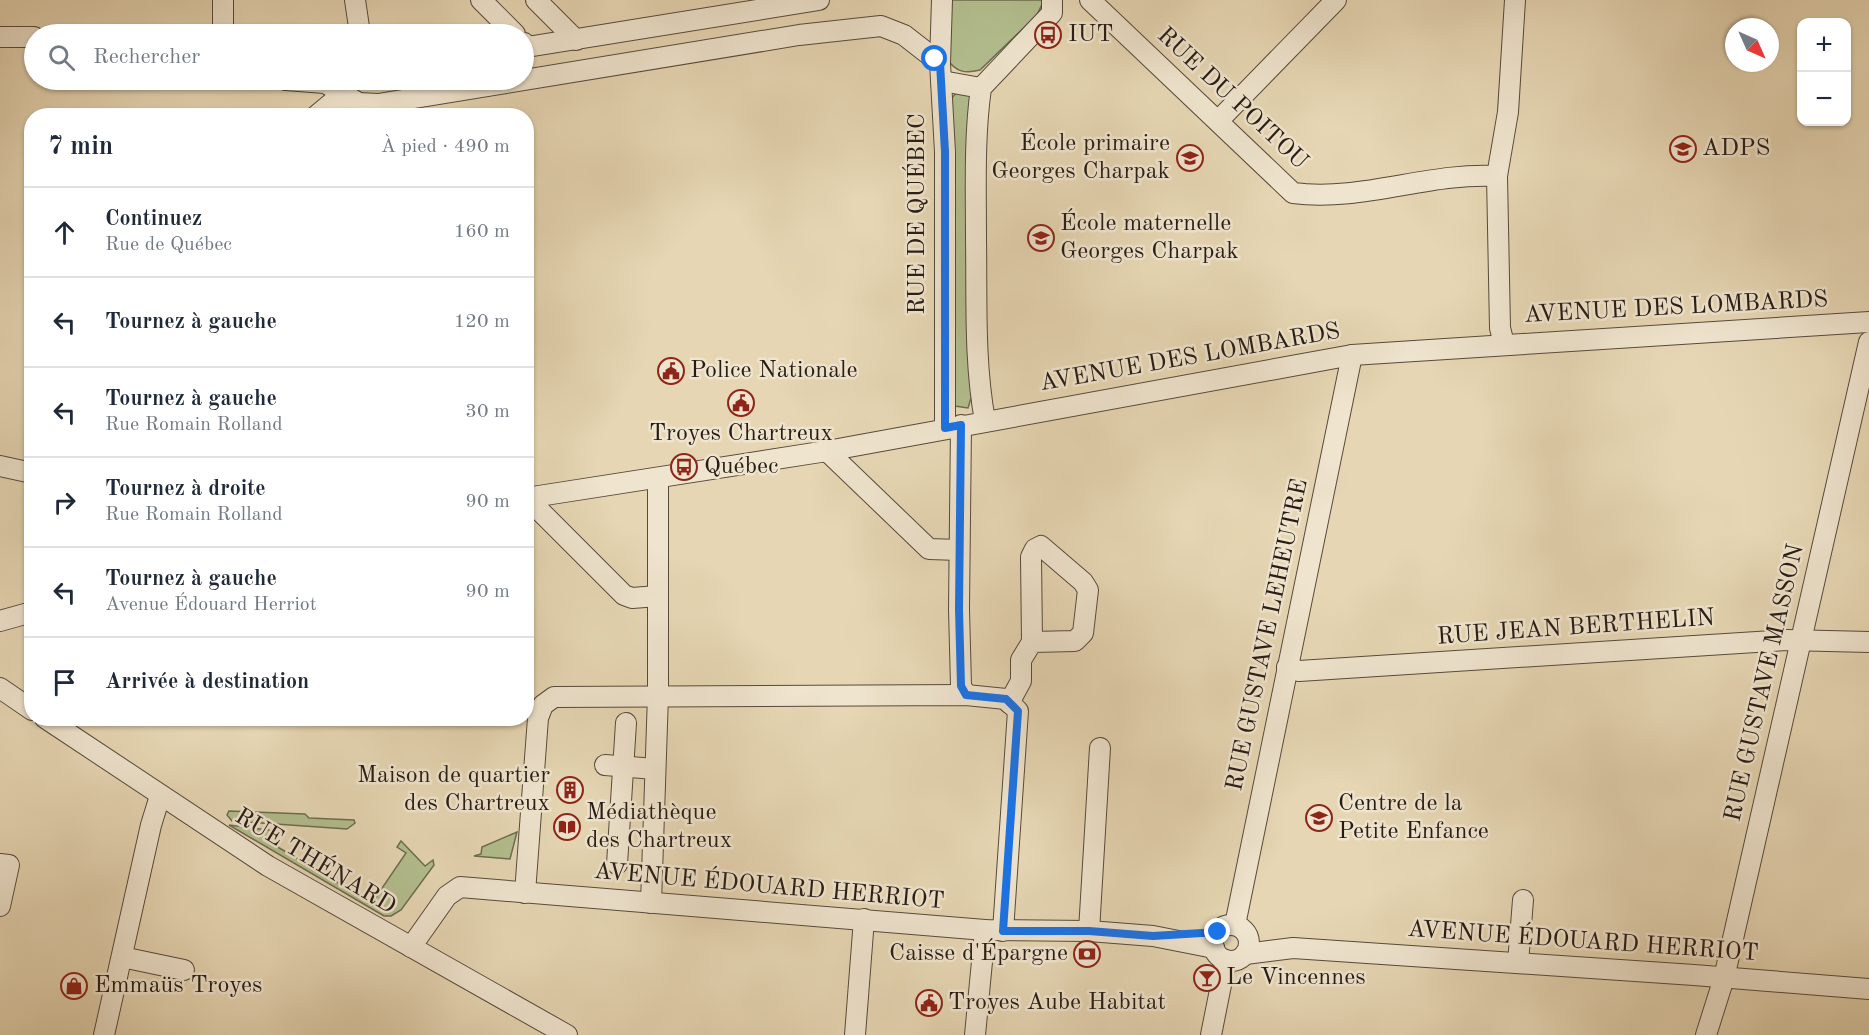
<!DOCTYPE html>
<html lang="fr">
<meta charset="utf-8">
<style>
body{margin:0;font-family:"Old Standard TT",serif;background:#f6f6f7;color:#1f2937}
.controls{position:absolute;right:18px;top:18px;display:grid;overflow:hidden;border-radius:12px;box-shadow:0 2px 4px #0004}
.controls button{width:54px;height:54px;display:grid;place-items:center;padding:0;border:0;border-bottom:2px solid #e0e1e3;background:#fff;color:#1f2937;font:30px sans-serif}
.compass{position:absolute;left:1725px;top:18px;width:54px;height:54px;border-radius:50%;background:#fff;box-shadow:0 2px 4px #0004;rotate:135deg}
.stop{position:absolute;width:18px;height:18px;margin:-14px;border:4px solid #1a73e8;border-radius:50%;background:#fff}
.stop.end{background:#1a73e8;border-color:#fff;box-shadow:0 2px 6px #0008}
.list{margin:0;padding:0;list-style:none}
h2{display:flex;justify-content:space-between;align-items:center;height:78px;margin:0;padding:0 24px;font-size:26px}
h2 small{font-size:20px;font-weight:400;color:#747a83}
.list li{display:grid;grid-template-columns:39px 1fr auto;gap:18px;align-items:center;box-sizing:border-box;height:90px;padding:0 24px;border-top:2px solid #e0e1e3}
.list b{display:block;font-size:22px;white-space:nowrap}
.list p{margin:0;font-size:20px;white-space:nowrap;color:#747a83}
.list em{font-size:20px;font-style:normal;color:#747a83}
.icon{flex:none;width:33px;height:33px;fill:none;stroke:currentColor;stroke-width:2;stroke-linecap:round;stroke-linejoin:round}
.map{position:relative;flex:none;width:1869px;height:1035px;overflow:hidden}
.search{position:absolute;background:#fff;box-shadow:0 2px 4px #0004;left:24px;top:24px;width:510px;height:66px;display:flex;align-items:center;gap:15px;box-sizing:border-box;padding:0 21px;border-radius:33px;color:#747a83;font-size:22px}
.panel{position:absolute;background:#fff;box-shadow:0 2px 4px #0004;left:24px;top:108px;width:510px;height:618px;border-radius:24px}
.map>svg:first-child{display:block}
.green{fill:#b3be8e;stroke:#6d6d51;stroke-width:1.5}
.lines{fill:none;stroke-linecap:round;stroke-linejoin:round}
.minor-casing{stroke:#574a3c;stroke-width:22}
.minor{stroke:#efe4ce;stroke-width:20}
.route{stroke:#1a73e8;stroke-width:8}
.labels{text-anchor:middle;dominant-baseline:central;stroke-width:5;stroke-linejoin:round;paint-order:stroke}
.poi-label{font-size:24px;fill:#271c14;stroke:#efe4ce;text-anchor:start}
.street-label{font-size:24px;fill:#271c14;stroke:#efe4ce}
</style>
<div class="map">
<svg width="1869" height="1035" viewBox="0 0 1869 1035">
<rect width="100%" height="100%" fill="#e6d6b3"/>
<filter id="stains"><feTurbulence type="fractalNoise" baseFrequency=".00333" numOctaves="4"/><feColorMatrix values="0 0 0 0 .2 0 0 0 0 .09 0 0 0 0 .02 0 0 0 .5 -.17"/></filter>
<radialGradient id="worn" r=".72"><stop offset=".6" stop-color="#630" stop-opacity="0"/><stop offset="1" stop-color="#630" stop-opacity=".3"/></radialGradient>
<g class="green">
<path d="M947 0H1044L1037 15 980 70C965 74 956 72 947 59Z"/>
<path d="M958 91 968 93 971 97 972 395 968 408 955 406 950 100Z"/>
<path d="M229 811 305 814 309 818 354 820 355 823 347 829 232 821 227 815Z"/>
<path d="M229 825 276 831V846L372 903 406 853 397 847 401 841 425 866 433 860 434 865 401 910 391 916H384Z"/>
<path d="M517 832 510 859 474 856 481 854 482 847Z"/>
</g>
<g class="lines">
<defs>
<g id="minor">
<path d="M355 0 360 34"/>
<path d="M481 0 515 34"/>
<path d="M536 0 576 40"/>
<path d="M942 0 940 63 945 152V428"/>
<path d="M1090 0 1293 193C1362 202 1429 172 1497 176"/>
<path d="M223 34V0"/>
<path d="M0 37H34"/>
<path d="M524 43 527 47 819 0"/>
<path d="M286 80 325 83 359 103 378 104 799 35 881 26 904 35 940 63"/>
<path d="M942 81 981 88"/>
<path d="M316 116 340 96"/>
<path d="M333 116 348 80"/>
<path d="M1218 121 1336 0"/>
<path d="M1504 344 1500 328 1497 176 1508 112 1515 0"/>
<path d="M985 421C974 360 977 300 976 239 976 189 974 137 981 88L1052 13V0"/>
<path d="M961 425 959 609 961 686 966 695"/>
<path d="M827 451 929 549 959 550"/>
<path d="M0 466 32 473"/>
<path d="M526 498 827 451 1352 355 1869 322"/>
<path d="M527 498 624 595 632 598 658 596"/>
<path d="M0 621 32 612"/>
<path d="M1287 667 1299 671 1787 640 1869 642"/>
<path d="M0 688 32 710"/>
<path d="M1009 703 1021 681V660L1032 642 1075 641 1083 633 1088 590 1083 582 1041 546 1035 549 1031 557 1032 642"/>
<path d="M45 718 268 866 567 1035"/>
<path d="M605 765 655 769"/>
<path d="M0 864 9 865 0 906"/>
<path d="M617 864 626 723"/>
<path d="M525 893 538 718 543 705 554 697 966 695 1006 699 1018 711 1003 931"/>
<path d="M651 903 658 695V480"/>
<path d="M1235 925 1352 355"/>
<circle cx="1231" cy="943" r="18"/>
<path d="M1089 931 1100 748"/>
<path d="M411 947 447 896 460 887 985 930 1089 931 1153 936 1214 948"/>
<path d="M1245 954 1293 948 1694 975 1869 989"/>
<path d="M122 957 184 970"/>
<path d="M1518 963 1523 900"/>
<path d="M104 1035 151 825 160 796"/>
<path d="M855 1035 864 919"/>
<path d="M975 1035 985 930"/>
<path d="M1211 1035 1226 960"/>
<path d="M1706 1035 1724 978 1869 342"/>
</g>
</defs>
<use href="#minor" class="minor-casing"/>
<use href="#minor" class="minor"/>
</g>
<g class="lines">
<path class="route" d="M935 59 940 63 945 152V428L961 425 959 609 961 686 966 695 1006 699 1018 711 1003 931H1089L1153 936 1218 932"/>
</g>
<defs>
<symbol id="bus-ring" viewBox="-11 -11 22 22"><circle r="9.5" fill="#efe4ce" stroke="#8f2418" stroke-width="1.5"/><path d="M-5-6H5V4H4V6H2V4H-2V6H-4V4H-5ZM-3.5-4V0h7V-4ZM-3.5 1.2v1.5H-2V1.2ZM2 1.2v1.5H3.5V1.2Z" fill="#8f2418"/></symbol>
<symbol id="university-ring" viewBox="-11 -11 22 22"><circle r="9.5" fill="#efe4ce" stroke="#8f2418" stroke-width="1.5"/><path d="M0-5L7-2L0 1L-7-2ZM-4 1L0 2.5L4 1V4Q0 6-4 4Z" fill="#8f2418"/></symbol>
<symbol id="school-ring" viewBox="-11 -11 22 22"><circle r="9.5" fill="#efe4ce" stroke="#8f2418" stroke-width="1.5"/><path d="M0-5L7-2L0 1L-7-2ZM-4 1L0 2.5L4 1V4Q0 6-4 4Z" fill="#8f2418"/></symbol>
<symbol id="civic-ring" viewBox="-11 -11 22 22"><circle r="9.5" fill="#efe4ce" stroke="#8f2418" stroke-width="1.5"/><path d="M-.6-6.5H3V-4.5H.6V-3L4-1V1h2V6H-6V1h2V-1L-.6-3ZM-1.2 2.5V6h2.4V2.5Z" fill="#8f2418"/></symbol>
<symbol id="building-ring" viewBox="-11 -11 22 22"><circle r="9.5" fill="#efe4ce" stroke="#8f2418" stroke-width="1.5"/><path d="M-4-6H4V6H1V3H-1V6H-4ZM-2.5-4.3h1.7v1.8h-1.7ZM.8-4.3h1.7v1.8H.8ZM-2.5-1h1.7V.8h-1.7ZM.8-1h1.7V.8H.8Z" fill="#8f2418"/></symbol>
<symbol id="library-ring" viewBox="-11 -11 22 22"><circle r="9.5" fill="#efe4ce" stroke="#8f2418" stroke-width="1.5"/><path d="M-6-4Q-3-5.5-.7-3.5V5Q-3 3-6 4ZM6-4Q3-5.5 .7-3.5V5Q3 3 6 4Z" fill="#8f2418"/></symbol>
<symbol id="bank-ring" viewBox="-11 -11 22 22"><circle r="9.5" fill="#efe4ce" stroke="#8f2418" stroke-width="1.5"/><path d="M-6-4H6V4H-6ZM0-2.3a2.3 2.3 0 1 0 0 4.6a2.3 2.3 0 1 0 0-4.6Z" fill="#8f2418"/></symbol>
<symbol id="bar-ring" viewBox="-11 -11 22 22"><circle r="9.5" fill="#efe4ce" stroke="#8f2418" stroke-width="1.5"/><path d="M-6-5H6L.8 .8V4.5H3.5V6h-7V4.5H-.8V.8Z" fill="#8f2418"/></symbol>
<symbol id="shop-ring" viewBox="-11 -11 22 22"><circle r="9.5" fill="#efe4ce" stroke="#8f2418" stroke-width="1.5"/><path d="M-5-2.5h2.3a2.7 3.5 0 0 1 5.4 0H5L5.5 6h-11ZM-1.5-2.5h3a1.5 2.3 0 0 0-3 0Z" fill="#8f2418"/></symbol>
</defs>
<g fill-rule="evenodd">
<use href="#bus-ring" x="1033" y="20" width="30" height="30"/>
<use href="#university-ring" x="1668" y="134" width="30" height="30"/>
<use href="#school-ring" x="1175" y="143" width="30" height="30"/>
<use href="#school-ring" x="1026" y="223" width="30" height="30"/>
<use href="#civic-ring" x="656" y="356" width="30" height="30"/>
<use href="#civic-ring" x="726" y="388" width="30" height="30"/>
<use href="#bus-ring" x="669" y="452" width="30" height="30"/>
<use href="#building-ring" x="555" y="775" width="30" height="30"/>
<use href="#school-ring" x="1304" y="803" width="30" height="30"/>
<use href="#library-ring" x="552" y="812" width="30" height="30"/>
<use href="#bank-ring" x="1072" y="939" width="30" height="30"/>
<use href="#bar-ring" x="1192" y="963" width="30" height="30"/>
<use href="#shop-ring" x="59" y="971" width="30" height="30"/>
<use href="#civic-ring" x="914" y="988" width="30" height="30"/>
</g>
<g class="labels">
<g class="poi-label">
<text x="1068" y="35">IUT</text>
<text x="1170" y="144" text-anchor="end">École primaire<tspan x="1170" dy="28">Georges Charpak</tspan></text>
<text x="1702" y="149">ADPS</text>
<text x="1060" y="224">École maternelle<tspan x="1060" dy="28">Georges Charpak</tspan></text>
<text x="690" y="371">Police Nationale</text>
<text x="741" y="434" text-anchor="middle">Troyes Chartreux</text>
<text x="704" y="467">Québec</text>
<text x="550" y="776" text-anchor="end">Maison de quartier<tspan x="550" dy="28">des Chartreux</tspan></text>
<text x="1338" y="804">Centre de la<tspan x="1338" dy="28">Petite Enfance</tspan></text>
<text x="586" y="813">Médiathèque<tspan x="586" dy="28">des Chartreux</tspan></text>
<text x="1068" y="954" text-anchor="end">Caisse d'Épargne</text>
<text x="1226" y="978">Le Vincennes</text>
<text x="94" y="986">Emmaüs Troyes</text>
<text x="948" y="1003">Troyes Aube Habitat</text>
</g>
<g class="street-label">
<text transform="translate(1232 99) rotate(43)">RUE DU POITOU</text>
<text transform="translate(918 214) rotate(-90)">RUE DE QUÉBEC</text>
<text transform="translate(1676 308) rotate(-3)">AVENUE DES LOMBARDS</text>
<text transform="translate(1190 358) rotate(-10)">AVENUE DES LOMBARDS</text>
<text transform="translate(1576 628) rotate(-4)">RUE JEAN BERTHELIN</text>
<text transform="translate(1268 635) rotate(-78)">RUE GUSTAVE LEHEUTRE</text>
<text transform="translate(1765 683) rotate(-77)">RUE GUSTAVE MASSON</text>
<text transform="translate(315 862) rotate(31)">RUE THÉNARD</text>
<text transform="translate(769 887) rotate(5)">AVENUE ÉDOUARD HERRIOT</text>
<text transform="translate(1583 942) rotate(4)">AVENUE ÉDOUARD HERRIOT</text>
</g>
</g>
<rect width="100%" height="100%" filter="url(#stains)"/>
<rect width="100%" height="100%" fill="url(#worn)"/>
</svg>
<div class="controls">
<button>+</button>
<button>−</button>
</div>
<svg class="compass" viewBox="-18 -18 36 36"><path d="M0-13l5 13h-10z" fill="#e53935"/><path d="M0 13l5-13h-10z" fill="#747a83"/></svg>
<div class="stop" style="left:935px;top:59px"></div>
<div class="stop end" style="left:1218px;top:932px"></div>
<div class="search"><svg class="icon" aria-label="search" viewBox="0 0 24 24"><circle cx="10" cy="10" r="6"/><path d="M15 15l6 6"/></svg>Rechercher</div>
<section class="panel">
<h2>7 min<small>À pied · 490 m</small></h2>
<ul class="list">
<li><svg class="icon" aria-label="ahead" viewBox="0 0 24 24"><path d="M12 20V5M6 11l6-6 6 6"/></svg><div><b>Continuez</b><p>Rue de Québec</p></div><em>160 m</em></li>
<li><svg class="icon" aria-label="left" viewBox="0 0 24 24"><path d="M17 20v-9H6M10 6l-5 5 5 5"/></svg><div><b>Tournez à gauche</b></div><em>120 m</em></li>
<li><svg class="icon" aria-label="left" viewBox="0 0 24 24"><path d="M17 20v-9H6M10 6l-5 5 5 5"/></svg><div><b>Tournez à gauche</b><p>Rue Romain Rolland</p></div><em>30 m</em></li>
<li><svg class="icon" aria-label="right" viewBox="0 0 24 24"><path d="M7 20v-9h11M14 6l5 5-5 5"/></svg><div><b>Tournez à droite</b><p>Rue Romain Rolland</p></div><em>90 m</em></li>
<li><svg class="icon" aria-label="left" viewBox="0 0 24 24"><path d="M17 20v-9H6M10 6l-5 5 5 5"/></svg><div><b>Tournez à gauche</b><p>Avenue Édouard Herriot</p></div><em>90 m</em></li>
<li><svg class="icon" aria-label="arrive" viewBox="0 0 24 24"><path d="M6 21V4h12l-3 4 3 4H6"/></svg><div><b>Arrivée à destination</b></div></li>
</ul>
</section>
</div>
